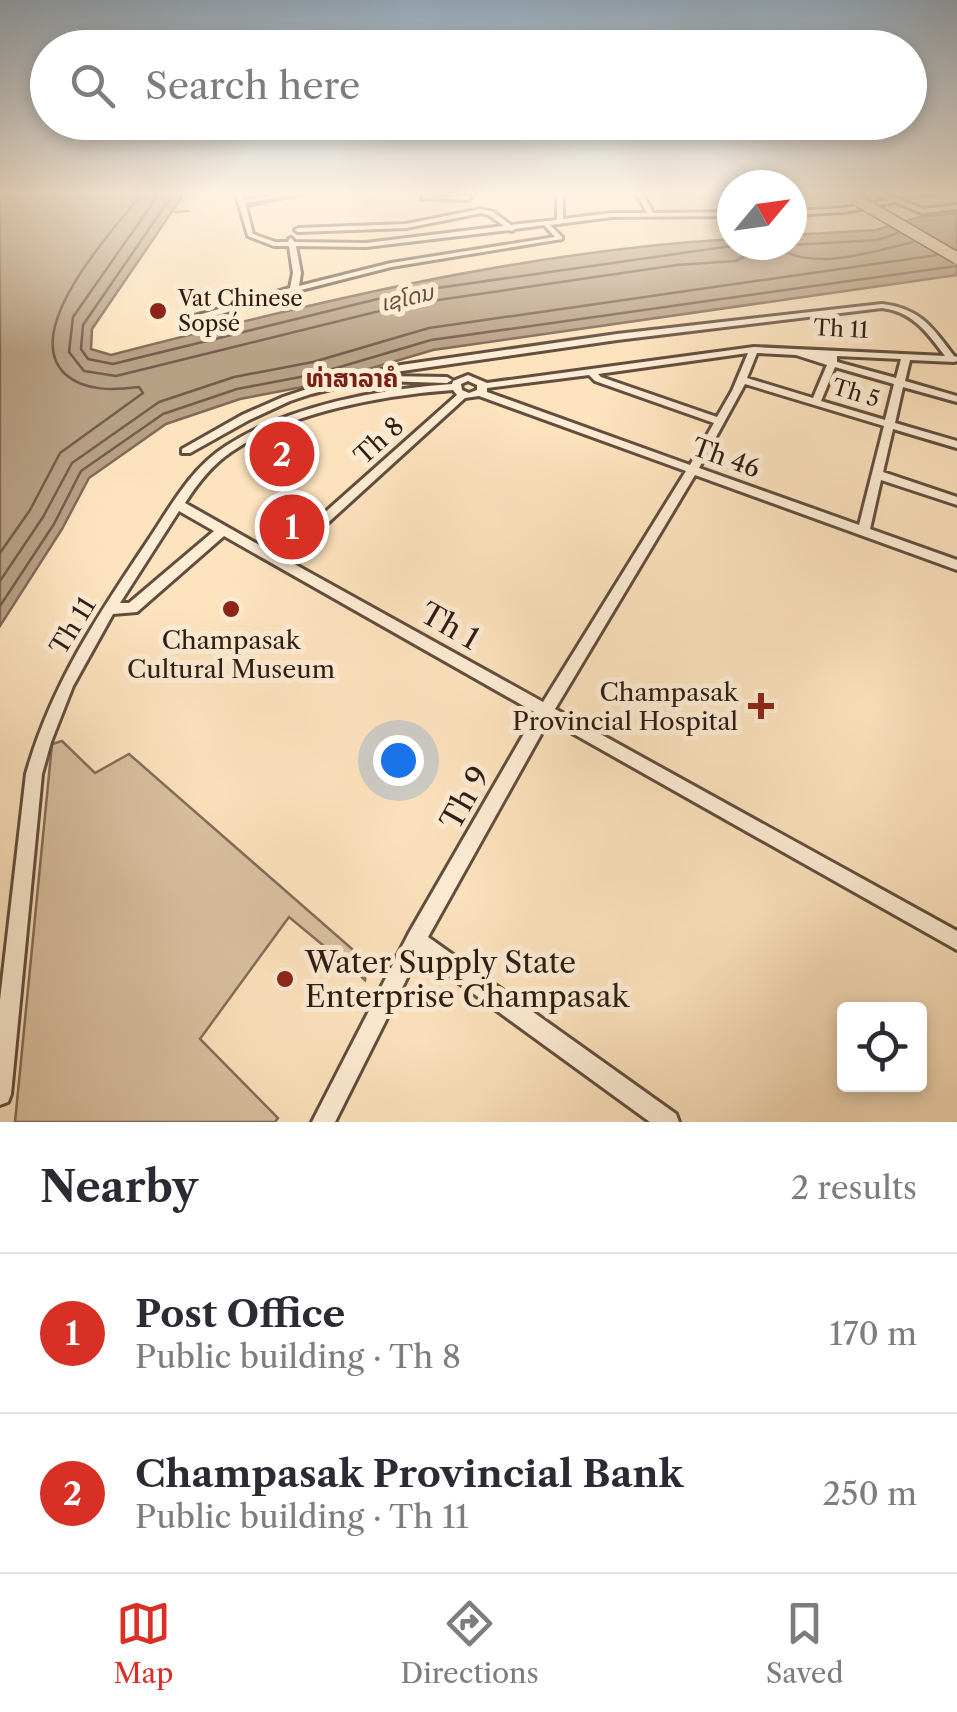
<!DOCTYPE html>
<meta charset="utf-8">
<style>
body{margin:0;font-family:"Libre Caslon Text","Noto Sans Lao",serif;background:#f2f2f3;color:#2b2b33}
.controls{position:absolute;right:30px;bottom:30px;display:grid;overflow:hidden;border-radius:10px;box-shadow:0 5px 15px #0003}
.controls button{width:90px;height:90px;display:grid;place-items:center;padding:0;border:0;border-bottom:2px solid #e1e1e2;background:#fff;color:#2b2b33;font:50px sans-serif}
.compass{position:absolute;left:717px;top:170px;width:90px;height:90px;border-radius:50%;background:#fff;box-shadow:0 5px 15px #0003;rotate:61deg}
.you{position:absolute;left:398px;top:760px;width:35px;height:35px;margin:-25px;border:8px solid #fff;border-radius:50%;background:#1a73e8;box-shadow:0 0 0 15px #1a73e833}
.badge{display:grid;place-items:center;width:65px;height:65px;border-radius:50%;background:#d93025;color:#fff;font-size:32px;font-weight:700}
.pin{position:absolute;translate:-50% -50%;border:5px solid #fff;box-shadow:0 2px 10px #0006}
.list{margin:0;padding:0;list-style:none}
h2{display:flex;justify-content:space-between;align-items:center;height:130px;margin:0;padding:0 40px;font-size:42px}
h2 small{font-size:32px;font-weight:400;color:#7c7c81}
.list li{display:grid;grid-template-columns:65px 1fr auto;gap:30px;align-items:center;box-sizing:border-box;height:160px;padding:0 40px;border-top:2px solid #e1e1e2}
.list b{display:block;font-size:38px;white-space:nowrap}
.list p{margin:0;font-size:32px;white-space:nowrap;color:#7c7c81}
.list em{font-size:32px;font-style:normal;color:#7c7c81}
.icon{flex:none;width:55px;height:55px;fill:none;stroke:currentColor;stroke-width:2;stroke-linecap:round;stroke-linejoin:round}
.map{position:relative;flex:none;width:957px;height:1122px;overflow:hidden}
.search{position:absolute;background:#fff;box-shadow:0 5px 15px #0003;left:30px;right:30px;top:30px;height:110px;display:flex;align-items:center;gap:25px;box-sizing:border-box;padding:0 35px;border-radius:55px;color:#7c7c81;font-size:38px}
.sheet{height:450px;background:#fff}
nav{display:flex;justify-content:space-around;align-items:center;box-sizing:border-box;height:140px;border-top:2px solid #e1e1e2;background:#fff;font-size:28px;color:#7c7c81}
nav a{display:grid;justify-items:center;gap:5px}
nav .on{color:#d93025}
.map>svg:first-child{display:block}
.green{fill:#dac1a1;stroke:#846e5a;stroke-width:2.5}
.water{fill:#b79f84;stroke:#816a57;stroke-width:2.5}
.lines{fill:none;stroke-linecap:round;stroke-linejoin:round}
.shore{stroke:#735d4c;stroke-width:2.5}
.stream{stroke:#816a57;stroke-width:2.5}
.minor-casing{stroke:#624d3e;stroke-width:6}
.minor{fill:#feedd5;fill-rule:evenodd}
.trunk-bridge-casing{stroke:#2f1b13;stroke-width:14;stroke-linecap:butt}
.trunk-bridge{stroke:#fde3be;stroke-width:11}
.poi-dot{fill:#8f2418;stroke:#feedd5;stroke-width:4}
.labels{text-anchor:middle;dominant-baseline:central;stroke-width:10;stroke-linejoin:round;paint-order:stroke}
.far-poi-label{font-size:22px;fill:#2f1b13;stroke:#feedd5;text-anchor:start}
.far-water-label{font-size:22px;font-style:italic;fill:#655040;stroke:#feedd5}
.far-street-label{font-size:22px;fill:#2f1b13;stroke:#feedd5}
.far-quarter-label{font-size:25px;font-weight:bold;fill:#7a1f14;stroke:#feedd5}
.street-label{font-size:25px;fill:#2f1b13;stroke:#feedd5}
.poi-label{font-size:25px;fill:#2f1b13;stroke:#feedd5}
.near-street-label{font-size:30px;fill:#2f1b13;stroke:#feedd5}
.near-poi-label{font-size:30px;fill:#2f1b13;stroke:#feedd5;text-anchor:start}
</style>
<div class="map">
<svg width="957" height="1122" viewBox="0 0 957 1122">
<rect width="100%" height="100%" fill="#fde3be"/>
<filter id="stains"><feTurbulence type="fractalNoise" baseFrequency=".002" numOctaves="4"/><feColorMatrix values="0 0 0 0 .2 0 0 0 0 .09 0 0 0 0 .02 0 0 0 .5 -.17"/></filter>
<radialGradient id="worn" r=".72"><stop offset=".6" stop-color="#630" stop-opacity="0"/><stop offset="1" stop-color="#630" stop-opacity=".3"/></radialGradient>
<path class="green" d="M62 741 95 773 129 754 367 962 365 980 289 917 200 1039 278 1118 275 1122H15L52 744Z"/>
<path class="water" d="M0 194H184L92 329 91 349 111 355C315 302 520 252 732 239V245H792V235L876 230 920 217 957 213V275L433 350 318 384 240 399 166 424 89 478 62 529 0 626Z"/>
<g class="lines">
<g class="shore">
<path d="M159 194 73 317 69 352 84 371 116 376 404 305 677 265 735 261 746 256 753 245"/>
<path d="M173 194 83 325 81 349 88 359 113 364 402 293 739 245"/>
<path d="M773 245C811 273 871 252 913 242"/>
<path d="M792 245 877 240 898 233"/>
<path d="M0 553 30 510 60 453 143 393 139 387C114 390 85 392 65 374 19 330 114 229 142 194"/>
<path d="M0 581 43 517 72 463 159 402 234 377 313 362 429 328 937 255"/>
<path d="M0 606 54 524 81 471 163 414 237 389 316 374 431 340 956 266"/>
</g>
<g class="stream">
<path d="M246 207 308 194"/>
<path d="M175 212 189 211"/>
</g>
<defs>
<g id="minor">
<path d="M236 194H242L244 200 284 194H302L245 203 253 234 275 242H288L289 239 291 238 295 242 366 243 504 226 489 215 481 213 406 228 298 232 295 230 298 228 406 224 481 209 493 212 511 225 557 220V194H563V219L612 213H647L637 194H643L653 213 732 212V216L612 217 550 225 562 237V239L391 267 297 291 201 320H195V316L290 288 293 273 289 246H274L248 236ZM544 225 555 237 391 263 299 286 301 273 296 246 366 247 509 230 512 231 515 229Z"/>
<path d="M877 194H886L923 209 957 205V209L922 213 895 202 844 212 792 215V211L844 208 889 200Z"/>
<path d="M906 194H938L904 197Z"/>
<path d="M424 195 468 196 471 198 468 200 422 198Z"/>
<path d="M882 304C920 308 933 328 954 356L957 357V361L954 362 910 360 905 381 957 396V402L903 387 895 423 957 441V448L893 429 883 472 957 497V505L881 480 870 529 957 560V570L695 475 555 709 957 931V950L549 720 428 937 676 1114 679 1122H650L419 954 335 1122H312L409 933 536 713 224 536 137 612 113 614 73 686 51 742 42 774 11 1094 8 1102 0 1105V1000L26 774C51 685 98 615 149 539 171 506 191 468 226 446 288 406 379 389 452 384L453 381 468 375 487 383 754 347 945 356C927 332 913 312 882 308L617 340 402 371 311 394 290 401 249 420 190 453H182V449L242 415 283 397 304 390 401 365 617 334ZM748 353 732 391 717 417 601 377 598 374ZM757 353 796 355 827 365 813 398 747 378ZM837 356 901 359 896 378 837 362ZM835 367 894 384 885 420 821 401ZM589 375 595 381 714 423 690 465 487 392V388ZM468 381 477 385V390L469 393 462 390 461 384ZM745 384 884 426 859 525 699 468ZM453 390 457 395 277 555 185 503C197 484 212 465 231 452 289 412 383 395 453 390ZM479 396 686 471 543 702 287 560 465 398ZM179 511 214 531 129 603H120Z"/>
<path d="M382 376 447 377 452 380 447 383 379 381 377 379Z"/>
</g>
</defs>
<use href="#minor" class="minor-casing"/>
<use href="#minor" class="minor"/>
<defs>
<path id="trunk-bridge" d="M859 201 957 258"/>
</defs>
<use href="#trunk-bridge" class="trunk-bridge-casing"/>
<use href="#trunk-bridge" class="trunk-bridge"/>
</g>
<linearGradient id="sky" x2="0" y2="1"><stop stop-color="#94acc0"/><stop offset="0.55" stop-color="#fef2e2"/><stop offset="1" stop-color="#fef2e2" stop-opacity="0"/></linearGradient>
<rect width="957" height="351" fill="url(#sky)"/>
<g class="poi-dot">
<circle cx="158" cy="311" r="10"/>
<circle cx="231" cy="609" r="10"/>
<path d="M756 691h10v10h10v10h-10v10h-10v-10h-10v-10h10z"/>
<circle cx="285" cy="979" r="10"/>
</g>
<g class="labels">
<g class="far-poi-label">
<text x="178" y="298">Vat Chinese<tspan x="178" dy="25">Sopsé</tspan></text>
</g>
<g class="far-water-label">
<text transform="translate(407 298) rotate(-13)">ເຊໂດນ</text>
</g>
<g class="far-street-label">
<text transform="translate(841 329) rotate(3)">Th 11</text>
<text transform="translate(856 393) rotate(17)">Th 5</text>
</g>
<g class="far-quarter-label">
<text x="352" y="378">ທ່າສາລາຄໍ</text>
</g>
<g class="street-label">
<text transform="translate(379 441) rotate(-42)">Th 8</text>
<text transform="translate(726 458) rotate(20)">Th 46</text>
<text transform="translate(73 626) rotate(-58)">Th 11</text>
</g>
<g class="poi-label">
<text x="231" y="640">Champasak<tspan x="231" dy="29">Cultural Museum</tspan></text>
<text x="738" y="692" text-anchor="end">Champasak<tspan x="738" dy="29">Provincial Hospital</tspan></text>
</g>
<g class="near-street-label">
<text transform="translate(450 626) rotate(30)">Th 1</text>
<text transform="translate(465 798) rotate(-60)">Th 9</text>
</g>
<g class="near-poi-label">
<text x="305" y="962">Water Supply State<tspan x="305" dy="34">Enterprise Champasak</tspan></text>
</g>
</g>
<rect width="100%" height="100%" filter="url(#stains)"/>
<rect width="100%" height="100%" fill="url(#worn)"/>
</svg>
<div class="controls">
<button><svg class="icon" aria-label="locate" viewBox="0 0 24 24"><circle cx="12" cy="12" r="6"/><path d="M12 2v4M12 18v4M2 12h4M18 12h4"/></svg></button>
</div>
<svg class="compass" viewBox="-18 -18 36 36"><path d="M0-13l5 13h-10z" fill="#e53935"/><path d="M0 13l5-13h-10z" fill="#7c7c81"/></svg>
<div class="you"></div>
<div class="pin badge" style="left:292px;top:527px">1</div>
<div class="pin badge" style="left:282px;top:454px">2</div>
<div class="search"><svg class="icon" aria-label="search" viewBox="0 0 24 24"><circle cx="10" cy="10" r="6"/><path d="M15 15l6 6"/></svg>Search here</div>
</div>
<section class="sheet">
<h2>Nearby<small>2 results</small></h2>
<ul class="list">
<li><span class="badge">1</span><div><b>Post Office</b><p>Public building · Th 8</p></div><em>170 m</em></li>
<li><span class="badge">2</span><div><b>Champasak Provincial Bank</b><p>Public building · Th 11</p></div><em>250 m</em></li>
</ul>
</section>
<nav>
<a class="on"><svg class="icon" aria-label="map" viewBox="0 0 24 24"><path d="M3 6l6-2 6 2 6-2v14l-6 2-6-2-6 2zM9 4v14M15 6v14"/></svg>Map</a>
<a><svg class="icon" aria-label="directions" viewBox="0 0 24 24"><path d="M12 3l9 9-9 9-9-9zM9 14v-3h6M13 9l2 2-2 2"/></svg>Directions</a>
<a><svg class="icon" aria-label="saved" viewBox="0 0 24 24"><path d="M7 4h10v16l-5-4-5 4z"/></svg>Saved</a>
</nav>
